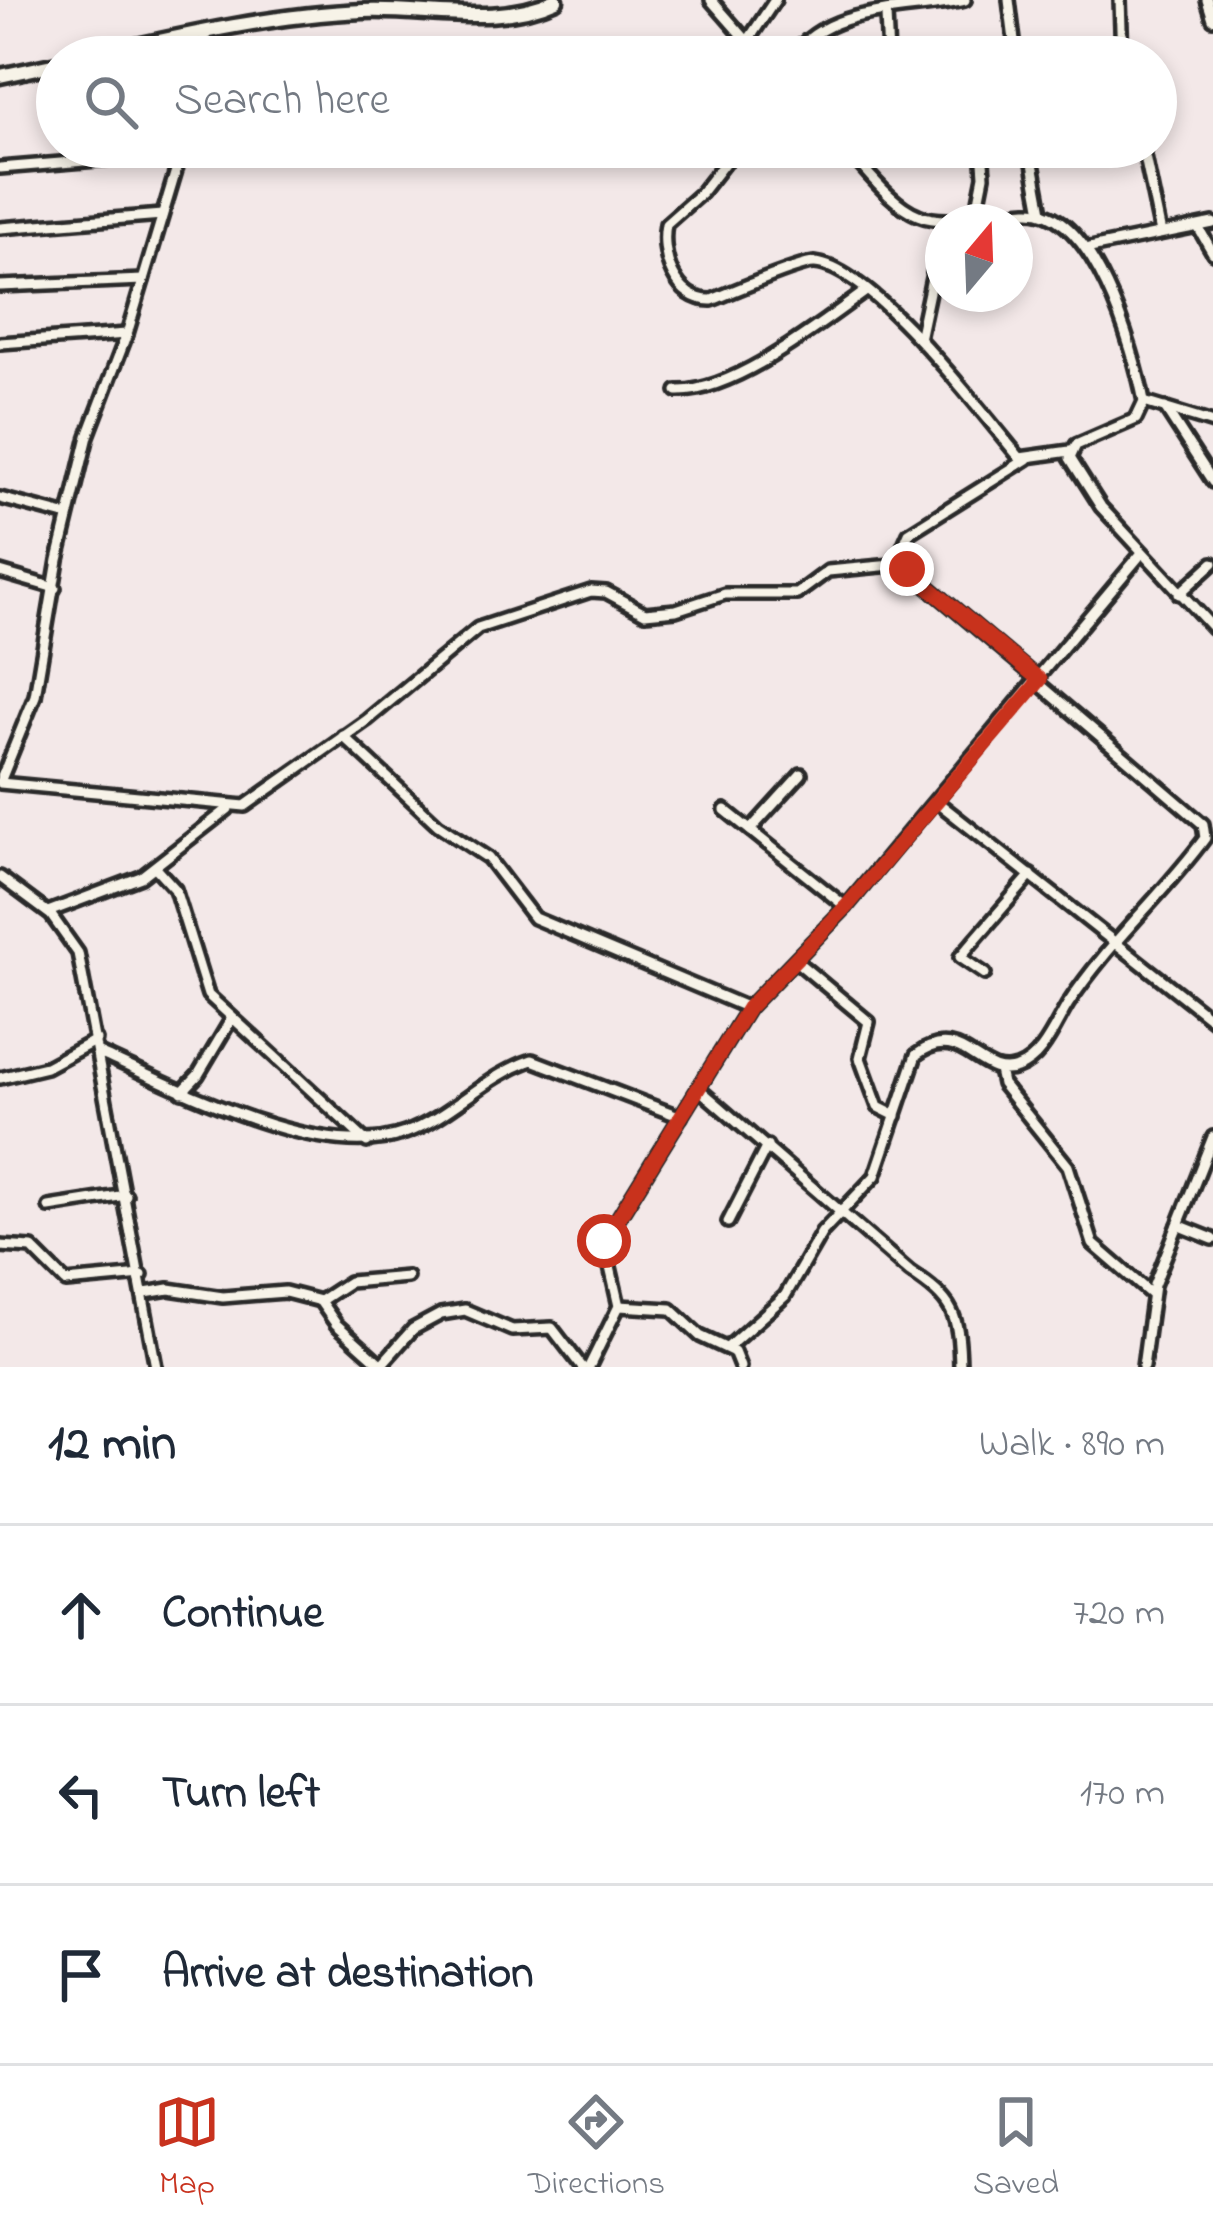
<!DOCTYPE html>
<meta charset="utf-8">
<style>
body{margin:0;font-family:"Indie Flower",sans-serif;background:#f6f6f7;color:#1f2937}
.compass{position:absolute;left:925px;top:204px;width:108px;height:108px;border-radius:50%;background:#fff;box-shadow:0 6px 18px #0003;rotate:19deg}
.stop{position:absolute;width:36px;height:36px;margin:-27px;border:9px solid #c8321e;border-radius:50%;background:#fff}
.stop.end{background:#c8321e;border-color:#fff;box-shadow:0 3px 12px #0008}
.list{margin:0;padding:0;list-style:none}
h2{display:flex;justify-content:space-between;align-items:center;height:156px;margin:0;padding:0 48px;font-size:51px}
h2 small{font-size:39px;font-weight:400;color:#747a83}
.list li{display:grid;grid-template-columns:78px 1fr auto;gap:36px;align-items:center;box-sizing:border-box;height:180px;padding:0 48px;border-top:3px solid #e0e1e3}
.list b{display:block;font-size:45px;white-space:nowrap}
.list em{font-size:39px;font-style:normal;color:#747a83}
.icon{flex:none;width:66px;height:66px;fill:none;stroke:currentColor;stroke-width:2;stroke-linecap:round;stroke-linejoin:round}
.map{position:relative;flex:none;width:1213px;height:1367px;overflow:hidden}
.search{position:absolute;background:#fff;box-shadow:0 6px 18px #0003;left:36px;right:36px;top:36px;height:132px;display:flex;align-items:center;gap:30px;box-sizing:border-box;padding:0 42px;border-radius:66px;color:#747a83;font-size:45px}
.sheet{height:696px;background:#fff}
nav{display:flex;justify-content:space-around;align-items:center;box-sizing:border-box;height:168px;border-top:3px solid #e0e1e3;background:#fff;font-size:33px;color:#747a83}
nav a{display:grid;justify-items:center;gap:6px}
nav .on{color:#c8321e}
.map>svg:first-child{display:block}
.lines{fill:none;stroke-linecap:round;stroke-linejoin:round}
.minor-casing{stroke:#2b2b2b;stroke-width:18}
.major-casing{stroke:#2b2b2b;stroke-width:21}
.minor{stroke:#f7f3e8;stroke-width:9}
.major{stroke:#f7f3e8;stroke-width:12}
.route{stroke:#c8321e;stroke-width:15}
</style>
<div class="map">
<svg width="1213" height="1367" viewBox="0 0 1213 1367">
<rect width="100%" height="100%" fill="#f3e8e8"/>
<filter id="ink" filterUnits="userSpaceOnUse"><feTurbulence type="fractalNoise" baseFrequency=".00833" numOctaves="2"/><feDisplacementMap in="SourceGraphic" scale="24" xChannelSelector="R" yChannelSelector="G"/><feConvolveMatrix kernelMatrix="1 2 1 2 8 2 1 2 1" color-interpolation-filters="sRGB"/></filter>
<g filter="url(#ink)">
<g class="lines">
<defs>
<g id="minor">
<path d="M711 0 761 57"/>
<path d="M1009 0 1016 57"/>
<path d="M1120 0 1122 57"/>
<path d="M1207 0 1213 19"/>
<path d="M886 15 888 57"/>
<path d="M747 42 775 0"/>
<path d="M199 57 207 31"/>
<path d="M792 57C829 4 907 13 965 0"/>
<path d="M737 147 701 193 666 224C660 255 675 301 712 300 729 293 802 262 815 263 873 268 982 413 1020 458L1070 451"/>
<path d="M844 147C865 168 890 204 918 215 949 228 994 212 1027 211 1093 208 1134 349 1144 402L1136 419 1076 445 1070 458 1101 507 1213 628"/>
<path d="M1030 147 1042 212"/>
<path d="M1143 147 1161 233"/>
<path d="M0 168 182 153"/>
<path d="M976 216 984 176 982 147"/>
<path d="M1198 227 1213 253"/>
<path d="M0 228 162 215"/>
<path d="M1090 248 1213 223"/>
<path d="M0 286 143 280"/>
<path d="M919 339 943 226"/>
<path d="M0 343 127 334"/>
<path d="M677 391C733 393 820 324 866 291"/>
<path d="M1144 402 1213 423"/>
<path d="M1165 408 1213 482"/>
<path d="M1027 459 909 533 899 556 907 569 1039 680"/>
<path d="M0 498 68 516"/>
<path d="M0 572 55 588"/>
<path d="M1179 594 1213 563"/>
<path d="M343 736 438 825 488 858 534 918 748 1008"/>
<path d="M0 782 35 696 58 560 88 436 127 334 183 147"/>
<path d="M0 783 245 806 367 720 478 628 591 591 606 592 645 613 676 610 725 594H797L828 571 903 564"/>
<path d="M936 801 1213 1020"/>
<path d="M725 810 846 907"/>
<path d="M750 830 801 774"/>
<path d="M155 867 175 889 208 995 367 1142"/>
<path d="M0 877 51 915 78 953 156 1367"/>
<path d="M48 912 141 877 228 809"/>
<path d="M796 961 869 1022 860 1058 878 1107 896 1116"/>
<path d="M985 974 960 957 1031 875"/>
<path d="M99 1053C178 1088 319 1164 405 1133 451 1117 484 1076 532 1060L681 1117"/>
<path d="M999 1070 1002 1084 1068 1166 1093 1244 1152 1295"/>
<path d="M0 1078 46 1067 96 1040"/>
<path d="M699 1089 910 1272C954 1301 959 1314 960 1367"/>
<path d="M182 1092 198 1075 232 1018"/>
<path d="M49 1207 126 1195"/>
<path d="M728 1222 767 1146"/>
<path d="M1178 1225 1213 1239"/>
<path d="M0 1246 32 1248 66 1282 142 1275"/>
<path d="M145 1293 169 1289 223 1297 285 1292 320 1301 336 1324 384 1367"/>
<path d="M320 1301 349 1282 407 1277"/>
<path d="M619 1306 671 1309 700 1336 734 1352 740 1367"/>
<path d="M727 1348 785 1296 822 1232 875 1176 916 1055C961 1020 980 1082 1017 1068 1043 1059 1055 1025 1068 1004 1107 944 1163 895 1205 838L1203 824 1037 682"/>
<path d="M382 1364 413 1329 441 1314 465 1310 512 1330 552 1328 582 1367"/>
<path d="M589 1367 619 1306 604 1241 748 1008 846 907 1141 554"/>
<path d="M1143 1367 1154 1285 1213 1137"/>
</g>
<g id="major">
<path d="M87 57C177 37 270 15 363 11 428 8 495 28 556 0"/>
<path d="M0 76 57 64"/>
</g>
</defs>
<use href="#minor" class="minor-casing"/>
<use href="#major" class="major-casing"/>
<use href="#minor" class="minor"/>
<use href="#major" class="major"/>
</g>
</g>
<g class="lines" filter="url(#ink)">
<path class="route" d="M604 1241 748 1008 846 907 1040 680 907 569"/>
</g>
</svg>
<svg class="compass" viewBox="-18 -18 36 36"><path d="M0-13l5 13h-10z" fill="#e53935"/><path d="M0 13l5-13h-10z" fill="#747a83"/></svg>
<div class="stop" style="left:604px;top:1241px"></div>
<div class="stop end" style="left:907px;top:569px"></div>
<div class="search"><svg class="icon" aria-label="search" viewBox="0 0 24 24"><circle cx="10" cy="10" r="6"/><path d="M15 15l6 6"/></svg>Search here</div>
</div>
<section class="sheet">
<h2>12 min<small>Walk · 890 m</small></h2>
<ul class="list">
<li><svg class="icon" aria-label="ahead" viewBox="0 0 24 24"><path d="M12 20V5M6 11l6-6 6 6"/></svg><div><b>Continue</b></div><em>720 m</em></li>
<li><svg class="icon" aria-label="left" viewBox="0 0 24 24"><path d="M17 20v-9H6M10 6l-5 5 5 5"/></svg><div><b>Turn left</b></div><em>170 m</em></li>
<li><svg class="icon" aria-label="arrive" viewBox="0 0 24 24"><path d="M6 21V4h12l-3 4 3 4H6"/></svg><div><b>Arrive at destination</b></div></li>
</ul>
</section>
<nav>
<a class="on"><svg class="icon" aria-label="map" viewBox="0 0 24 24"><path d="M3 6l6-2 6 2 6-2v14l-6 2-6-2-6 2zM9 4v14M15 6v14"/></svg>Map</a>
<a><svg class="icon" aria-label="directions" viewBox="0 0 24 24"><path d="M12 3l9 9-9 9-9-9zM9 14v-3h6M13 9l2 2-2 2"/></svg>Directions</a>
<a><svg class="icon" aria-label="saved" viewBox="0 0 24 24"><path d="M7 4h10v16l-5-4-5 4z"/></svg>Saved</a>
</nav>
